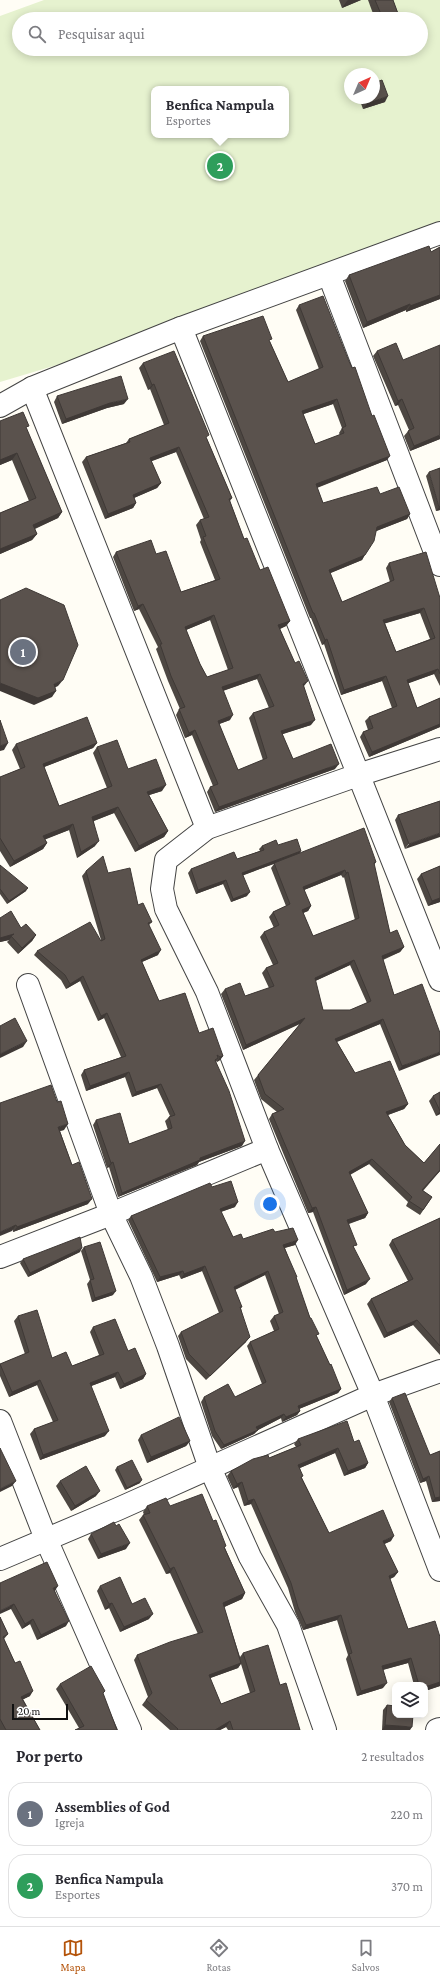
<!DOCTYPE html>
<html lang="pt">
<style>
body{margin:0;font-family:"Crimson Pro",serif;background:#f2f2f3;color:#2b2b33}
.controls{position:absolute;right:12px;bottom:12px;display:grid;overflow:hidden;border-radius:8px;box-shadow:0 2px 10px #0003}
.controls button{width:36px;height:36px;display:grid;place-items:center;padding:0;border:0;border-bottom:1px solid #e1e1e2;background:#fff;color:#2b2b33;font:20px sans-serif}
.compass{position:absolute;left:344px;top:68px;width:36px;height:36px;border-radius:50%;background:#fff;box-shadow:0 2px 10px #0003;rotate:44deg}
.scale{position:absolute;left:12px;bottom:10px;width:56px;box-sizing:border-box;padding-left:4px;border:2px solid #111;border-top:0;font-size:11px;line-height:14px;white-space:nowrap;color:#111;-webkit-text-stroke:3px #fff;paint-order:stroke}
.you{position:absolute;left:270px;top:1204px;width:14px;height:14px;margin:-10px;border:3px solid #fff;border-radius:50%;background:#1a73e8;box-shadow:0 0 0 6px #1a73e833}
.badge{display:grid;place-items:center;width:26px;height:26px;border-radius:50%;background:#b45309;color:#fff;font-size:13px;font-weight:700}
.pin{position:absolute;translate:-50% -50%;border:2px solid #fff;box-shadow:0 1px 4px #0006}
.popup{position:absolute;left:151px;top:86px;width:138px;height:52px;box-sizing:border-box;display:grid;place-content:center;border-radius:8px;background:#fff;filter:drop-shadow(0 1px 3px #0005);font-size:13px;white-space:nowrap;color:#7c7c81}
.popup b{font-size:15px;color:#2b2b33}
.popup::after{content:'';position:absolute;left:50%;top:100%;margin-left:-8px;border:8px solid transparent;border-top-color:#fff}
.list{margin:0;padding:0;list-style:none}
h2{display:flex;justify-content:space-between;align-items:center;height:52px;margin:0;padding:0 16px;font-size:17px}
h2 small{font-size:13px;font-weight:400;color:#7c7c81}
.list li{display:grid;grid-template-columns:26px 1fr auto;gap:12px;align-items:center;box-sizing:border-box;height:64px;margin:0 8px 8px;padding:0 8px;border:1px solid #e1e1e2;border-radius:16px}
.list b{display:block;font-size:15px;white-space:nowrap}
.list p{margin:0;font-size:13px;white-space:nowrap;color:#7c7c81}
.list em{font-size:13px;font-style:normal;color:#7c7c81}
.icon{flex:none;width:22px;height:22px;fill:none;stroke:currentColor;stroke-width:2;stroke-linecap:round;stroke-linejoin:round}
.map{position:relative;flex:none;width:440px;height:1730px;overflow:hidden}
.search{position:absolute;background:#fff;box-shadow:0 2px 10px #0003;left:12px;right:12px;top:12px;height:44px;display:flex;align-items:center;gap:10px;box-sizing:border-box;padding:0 14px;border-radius:22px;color:#7c7c81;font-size:15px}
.sheet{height:196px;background:#fff}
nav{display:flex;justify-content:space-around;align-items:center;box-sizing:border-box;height:56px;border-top:1px solid #e1e1e2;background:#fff;font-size:11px;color:#7c7c81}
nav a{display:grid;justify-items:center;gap:2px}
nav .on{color:#b45309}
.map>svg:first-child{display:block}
.pitch{fill:#e6f2cf;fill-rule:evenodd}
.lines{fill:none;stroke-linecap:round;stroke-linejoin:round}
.street-casing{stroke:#444;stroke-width:24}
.street{stroke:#fff;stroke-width:22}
.wall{fill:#4d4742;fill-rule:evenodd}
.shaded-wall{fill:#3f3936}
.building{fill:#5a524d;stroke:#3f3936;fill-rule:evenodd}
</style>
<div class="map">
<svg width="440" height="1730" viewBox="0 0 440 1730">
<rect width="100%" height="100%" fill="#fffdf5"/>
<path class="pitch" d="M44 0H440V233L181 328 0 382V16ZM19 19H421V49H19ZM350 74H374V98H350ZM154 89H286V135H154Z"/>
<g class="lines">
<defs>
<g id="street">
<path d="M329 275 440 565"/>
<path d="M181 328 440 980"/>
<path d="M32 388 207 828"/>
<path d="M0 406 32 388 181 328 440 233"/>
<path d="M440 749 358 775 207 828 166 860 162 889 166 909 207 992 267 1149 373 1395 440 1570"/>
<path d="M28 985 111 1214 141 1276 168 1346 210 1468 250 1557 288 1625 325 1730"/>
<path d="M0 1257 111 1214 267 1149"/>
<path d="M0 1421 46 1539 130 1730"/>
<path d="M0 1559 118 1509 373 1395 440 1371"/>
<path d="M437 1730 440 1729"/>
</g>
</defs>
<use href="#street" class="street-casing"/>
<use href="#street" class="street"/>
</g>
<g class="wall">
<path d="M339 0H361L342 8Z"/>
<path d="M368 0H393L400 19H375Z"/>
<path d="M359 98H374L385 102 363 109Z"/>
<path d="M440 247V299L406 312V310L363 328 345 281 349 275 431 252Z"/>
<path d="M299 305 387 460 317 488 323 503 380 494 410 514 407 519 376 531 362 560 330 573 342 602 390 582 386 568 389 563 440 598V686L434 674 408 683 417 708 440 698V727L369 757 360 737 363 732 368 730 365 721 369 717 392 708 382 681 341 695 324 644 322 645 311 618H310L200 341 203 336 270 342 288 382 319 369 296 310ZM333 404 342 428 339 433 340 435 315 444 303 414ZM420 613 430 639 396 652 385 623Z"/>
<path d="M377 351 403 360 440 439 410 451 404 436 409 430 398 405 395 406 373 356Z"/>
<path d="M143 363 207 439 232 498 230 501 244 539 260 570 290 621 286 626 280 629 304 686V687L311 725 282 734 293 759 335 769 215 812 207 792 210 787 213 786 192 735 185 738 176 715 179 709H180L168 681 156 649 158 647 139 609 134 611 113 557 116 552 156 554 181 592 215 580 200 542 201 540 196 525 200 520 204 519 176 452 151 461 161 483 157 488 134 498 136 503 133 508 105 519 82 462 86 457 126 443 129 439 164 425 150 389 148 390 139 368ZM210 620 228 670 207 677 200 664 186 630ZM257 679 269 708 253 713 249 718 263 760 238 770 219 724 230 720 223 691Z"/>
<path d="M57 396 124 404 107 408 62 424 54 402Z"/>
<path d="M0 421 27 430 62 512 58 518 35 529 37 534 32 540 0 554V513L29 501 12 460 0 465Z"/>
<path d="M429 472 440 510 436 511 426 476Z"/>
<path d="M97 743 93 748 44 767 59 806 107 788 93 753 97 747 128 769 162 791 149 795 168 831 164 837 135 852 114 813 94 821 95 846 77 858 69 830 45 839 47 843 43 849 10 867 0 851V777L20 769 12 750 16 744Z"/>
<path d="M440 801 405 849 395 820 398 815Z"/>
<path d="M278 845 301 851 299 853 376 862 374 865 390 933 404 947 400 952 383 960 394 995 440 1033 399 1071 380 1024 337 1042 355 1073 408 1104 404 1109 388 1115 405 1145 424 1163 440 1144V1171L423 1191 432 1197 420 1215 406 1206 408 1202 369 1164 350 1175 368 1213 365 1218 349 1224 354 1248 366 1284 344 1295 313 1212 308 1213 269 1119 272 1114 277 1112 261 1099 254 1080 300 1024 243 1050 221 994 225 989 245 996 269 988 262 973 266 968 273 965 260 937 264 932 274 928 269 917 273 912 286 906 271 868 274 864 243 875 247 896 231 902 223 884 196 894 188 873 191 869 237 859 260 851 259 849 262 846ZM341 875 343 878 344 877 355 920 313 936 303 913 308 911 311 906 304 890ZM350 965 367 1003 350 1010H323L315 981Z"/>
<path d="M0 865 26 891 7 904 0 894Z"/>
<path d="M440 866V902L428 906 417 879 421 874Z"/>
<path d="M86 871 108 873 138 905 152 922 149 925 158 955 142 962 159 1001 199 1033 223 1056 220 1060 217 1062 216 1061V1062L242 1146 199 1162 197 1165 118 1197 109 1167 107 1168 93 1125 96 1120 129 1144 168 1130 165 1121 170 1116 157 1088 132 1097 125 1077 86 1091 81 1075 84 1070 121 1057 104 1018 98 1021 80 981 66 989 61 980 34 955 37 951 101 940 82 876Z"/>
<path d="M0 918 21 928 36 935 32 941 18 954 7 942 9 940 0 942Z"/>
<path d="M440 1092V1114L436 1116 429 1101 433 1096Z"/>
<path d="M0 1103 64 1130 60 1131 72 1165 88 1204 13 1232Z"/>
<path d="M212 1187 235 1207 221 1212 233 1237 243 1239 275 1232 295 1245 285 1248 317 1337 341 1389 338 1393 299 1409 300 1411 297 1415 282 1422 281 1418 258 1430 254 1434 221 1449 212 1436 201 1402 204 1397H235L262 1384 247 1346 250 1342 274 1331 270 1321 274 1316 279 1314 265 1275 235 1290 242 1307 241 1308 246 1342 206 1380 186 1359 178 1336 181 1332 219 1313 202 1271 181 1279 179 1275 157 1282 128 1220 131 1216Z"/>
<path d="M440 1218V1355L413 1325 384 1338 367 1304 371 1299 408 1281 389 1245 392 1240Z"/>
<path d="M84 1247 113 1295 92 1302 87 1284 90 1280 81 1251Z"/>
<path d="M80 1252 28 1277 20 1263 23 1259Z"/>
<path d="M18 1316 52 1358 72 1366 99 1355 90 1332 93 1327 128 1351 146 1374 143 1379 120 1389 115 1377 91 1386 105 1436 40 1460 30 1434 34 1429 53 1422 37 1385 9 1397 0 1376V1364L25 1354 14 1321Z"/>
<path d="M392 1398 430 1455 440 1451V1501L432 1502 426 1481 420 1483 389 1402Z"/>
<path d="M141 1435 190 1441 186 1446 147 1463 138 1440Z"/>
<path d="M298 1439 354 1442 368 1463 365 1468 344 1476 335 1453 300 1468 302 1478 329 1533 391 1541 384 1544 398 1572 394 1577 390 1579 408 1629 440 1637V1686L425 1691V1685H414L408 1663 383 1670V1688L357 1696 346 1659 348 1655 337 1620 303 1630 295 1612 288 1588 251 1504 244 1506 238 1487 233 1489 227 1476 231 1471 269 1458 296 1447 294 1444Z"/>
<path d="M117 1467 140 1483 125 1490 115 1470Z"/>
<path d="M60 1481 96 1496 71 1511 56 1486Z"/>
<path d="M147 1506H170L213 1521 245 1593 242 1599 224 1607 240 1657 243 1653 280 1685 300 1730H228L226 1727 220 1730H170L142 1705 148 1697 134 1660 137 1655 198 1634 170 1573 166 1574 139 1520 143 1515H144L143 1512ZM241 1664 250 1693 221 1704 210 1678 238 1668Z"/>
<path d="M91 1534 126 1549 98 1559 88 1539Z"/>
<path d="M0 1583 55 1591 66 1626 37 1640 30 1624 22 1629 11 1609Z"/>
<path d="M100 1586 149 1619 120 1632 109 1608 105 1610 97 1591Z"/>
<path d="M0 1617 8 1634 4 1639 30 1696 23 1699 40 1730H0Z"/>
<path d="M60 1684 103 1694 117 1730 79 1728 56 1689Z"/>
<path d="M387 1705 410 1730H382L383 1710Z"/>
</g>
<g class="shaded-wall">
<path d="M348 0H361L342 8 347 1Z"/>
<path d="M388 96 385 102 363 109 367 104Z"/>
<path d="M440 295V299L406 312 410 306Z"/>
<path d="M410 304 406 310 363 328 367 322Z"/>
<path d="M154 384 150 389 148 390 152 385Z"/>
<path d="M128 399 124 404 107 408 62 424 66 419 110 403Z"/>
<path d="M337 399 333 404 298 416 302 411Z"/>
<path d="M402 399 398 405 395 406 398 401Z"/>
<path d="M440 435V439L410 451 414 446Z"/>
<path d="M179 447 176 452 147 463 150 458Z"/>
<path d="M17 453 12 460 0 465V460Z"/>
<path d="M390 456 387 460 313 489 316 484Z"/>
<path d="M161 483 157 488 129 500 133 495Z"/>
<path d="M136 503 133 508 105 519 108 514Z"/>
<path d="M440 506V510L436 511 439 507Z"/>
<path d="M62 512 58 518 29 531 33 525Z"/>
<path d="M410 514 407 519 374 532 377 527Z"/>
<path d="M37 534 32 540 0 554V549Z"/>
<path d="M365 555 362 560 326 575 329 570Z"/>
<path d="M143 604 139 609 134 611 138 606Z"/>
<path d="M424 608 420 613 380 625 383 620Z"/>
<path d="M214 615 210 620 181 632 185 627Z"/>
<path d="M290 621 286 626 275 631 278 625Z"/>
<path d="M327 639 324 644 322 645 325 640Z"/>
<path d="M438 669 434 674 404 685 407 680Z"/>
<path d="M260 674 257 679 219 692 222 687Z"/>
<path d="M386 676 382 681 341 695 344 690Z"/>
<path d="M63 680 58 686 50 690 54 684Z"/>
<path d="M308 681 304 686 299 689 303 684Z"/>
<path d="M0 683 56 691 52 697 34 705 0 691Z"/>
<path d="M233 715 230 720 214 726 218 721Z"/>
<path d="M315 720 311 725 277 736 281 731Z"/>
<path d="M440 724V727L369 757 372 752Z"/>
<path d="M195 730 192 735 185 738 189 733Z"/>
<path d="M8 743 4 750 0 751V746Z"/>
<path d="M97 743 93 748 39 769 43 764Z"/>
<path d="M339 764 335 769 215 812 219 807Z"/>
<path d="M166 785 162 791 143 797 147 792Z"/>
<path d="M118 807 114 813 88 823 92 817Z"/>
<path d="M73 824 69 830 39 842 43 836Z"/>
<path d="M168 831 164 837 135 852 139 846Z"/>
<path d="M440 833V837L405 849 409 844Z"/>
<path d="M99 841 95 846 77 858 81 852Z"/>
<path d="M47 843 43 849 10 867 14 861Z"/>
<path d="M301 851 299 854 239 877 242 873Z"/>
<path d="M345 870 341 875 299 892 303 887Z"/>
<path d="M348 872 344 877 343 878 346 873Z"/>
<path d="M226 880 223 884 196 894 198 890Z"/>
<path d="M28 888 26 891 7 904 9 901Z"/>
<path d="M250 892 247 896 231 902 233 899Z"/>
<path d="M440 898V902L428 906 432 901Z"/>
<path d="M311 906 308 911 298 915 302 910Z"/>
<path d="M14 934 9 940 0 942V938Z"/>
<path d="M36 935 32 941 18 954 22 948Z"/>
<path d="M404 947 400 952 378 961 382 956Z"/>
<path d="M161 950 158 955 137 964 141 960Z"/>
<path d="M354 960 350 965 311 983 315 978Z"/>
<path d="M83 976 80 981 66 989 70 984Z"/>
<path d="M107 1013 104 1018 98 1021 101 1016Z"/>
<path d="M305 1018 301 1023 243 1050 246 1045Z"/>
<path d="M383 1019 380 1024 331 1044 335 1039Z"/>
<path d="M27 1041 23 1047 0 1058V1054Z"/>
<path d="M440 1052V1055L399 1071 402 1066Z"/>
<path d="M223 1056 220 1060 217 1062 220 1057Z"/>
<path d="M129 1072 125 1077 86 1091 90 1086Z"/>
<path d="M161 1084 157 1088 132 1097 136 1092Z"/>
<path d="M408 1104 404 1109 382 1117 386 1112Z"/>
<path d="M440 1111V1114L436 1116Z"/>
<path d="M68 1124 64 1130 54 1132 58 1127Z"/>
<path d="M245 1141 242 1146 199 1162 197 1165 118 1197 122 1193 200 1158Z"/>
<path d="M372 1159 369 1164 345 1177 349 1172Z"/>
<path d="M113 1162 109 1167 107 1168 111 1163Z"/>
<path d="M440 1170V1171L418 1195 422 1190Z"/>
<path d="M92 1199 88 1204 13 1232 17 1227Z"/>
<path d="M238 1202 235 1207 217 1213 220 1209Z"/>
<path d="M316 1207 313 1212 308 1213 312 1208Z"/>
<path d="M368 1213 365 1218 344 1225 347 1220Z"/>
<path d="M16 1225 12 1231 0 1236V1232Z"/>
<path d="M298 1240 295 1245 280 1249 283 1245Z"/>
<path d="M82 1248 80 1252 28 1277 30 1273Z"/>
<path d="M205 1266 202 1271 181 1279 184 1274Z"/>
<path d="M183 1271 179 1275 157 1282 160 1277Z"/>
<path d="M268 1271 265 1275 230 1292 234 1287Z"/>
<path d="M370 1279 366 1284 344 1295 347 1290Z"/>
<path d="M116 1291 113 1295 92 1302 95 1298Z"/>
<path d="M417 1320 413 1325 384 1338 387 1333Z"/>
<path d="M250 1337 246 1342 206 1380 210 1376Z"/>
<path d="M118 1372 115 1377 86 1388 90 1383Z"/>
<path d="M146 1374 143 1379 120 1389 124 1384Z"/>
<path d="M40 1380 37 1385 9 1397 12 1392Z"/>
<path d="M341 1389 338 1393 294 1411 298 1406Z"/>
<path d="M300 1411 297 1415 282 1422 286 1417Z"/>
<path d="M284 1414 281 1418 258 1430 254 1434 221 1449 224 1445 256 1427Z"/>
<path d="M109 1431 105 1436 40 1460 43 1455Z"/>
<path d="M190 1441 186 1446 147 1463 151 1457Z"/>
<path d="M338 1448 335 1453 295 1470 298 1465Z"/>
<path d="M368 1463 365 1468 344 1476 348 1471Z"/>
<path d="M429 1476 426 1481 420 1483 423 1479Z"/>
<path d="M142 1480 140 1483 125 1490 127 1488Z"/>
<path d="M16 1481 12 1486 0 1492V1489Z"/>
<path d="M242 1482 238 1487 233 1489 237 1484Z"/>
<path d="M100 1491 96 1496 71 1511 75 1506Z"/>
<path d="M440 1497V1501L432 1502 435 1498Z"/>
<path d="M254 1499 251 1504 244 1506 248 1501Z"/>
<path d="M394 1536 391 1541 380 1546 383 1541Z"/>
<path d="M130 1543 126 1549 98 1559 101 1554Z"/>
<path d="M174 1567 170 1573 166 1574 170 1569Z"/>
<path d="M398 1572 394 1577 385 1581 389 1576Z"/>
<path d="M58 1586 54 1592 53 1588Z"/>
<path d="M245 1593 242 1599 220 1609 223 1603Z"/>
<path d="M112 1603 109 1608 105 1610 109 1604Z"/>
<path d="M14 1604 11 1609 0 1614V1611Z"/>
<path d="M153 1614 149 1619 120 1632 124 1627Z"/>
<path d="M341 1615 337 1620 303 1630 306 1625Z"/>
<path d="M33 1619 30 1624 22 1629 25 1624Z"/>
<path d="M69 1621 66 1626 37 1640 41 1635Z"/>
<path d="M411 1658 408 1663 378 1671 382 1666Z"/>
<path d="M241 1663 238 1668 205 1680 209 1675Z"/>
<path d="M440 1682V1686L425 1691V1687Z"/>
<path d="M387 1683 383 1688 357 1696 361 1691Z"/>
<path d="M33 1691 30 1696 18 1702 21 1697Z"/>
<path d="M230 1721 226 1727 220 1730H215Z"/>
<path d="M385 1725 412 1727 410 1730H382Z"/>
</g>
<g class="building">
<path d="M375 0H393L400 19H383Z"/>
<path d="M382 80 388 96 367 104 365 98H374V83Z"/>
<path d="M429 246 431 252 440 247V295L410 306V304L367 322 349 275Z"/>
<path d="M323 296 348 359 352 368 355 367 372 416 374 415 390 456 316 484 323 503 377 487 380 494 399 487 410 514 377 527 374 541 365 555 329 570 342 602 394 580 389 563 426 552 440 598V674L438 669 407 680 417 708 440 698V724L372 752 363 732 373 728 369 717 397 706 386 676 344 690 327 639 325 640 314 613H313L203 336 263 316 272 339 269 340 288 382 323 367 299 305ZM337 399 346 426 342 428 344 433 315 444 302 411ZM424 608 435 638 396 652 383 620Z"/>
<path d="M396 343 403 360 440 345V435L414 446 408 431 414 428 402 399 398 401 377 351Z"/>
<path d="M174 351 209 435 206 437 232 498 229 499 244 539 247 538 260 570 268 567 290 621 278 625 295 663 299 661 308 681 303 684 315 720 281 731 293 759 331 744 339 764 219 807 210 787 218 784 195 730 189 733 179 709 185 707 171 676 160 644H162L143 604 138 606 116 552 151 540 156 554 166 551 181 592 220 579 203 537 206 536 200 520 209 517 179 447 150 458 161 483 133 495 136 503 108 514 86 457 130 442 129 439 169 423 154 384 152 385 143 363ZM214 615 233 668 207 677 200 664 185 627ZM260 674 274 706 253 713 267 758 238 770 218 721 233 715 222 687Z"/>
<path d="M121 376 128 399 110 403 66 419 57 396Z"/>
<path d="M23 412 29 426 26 427 62 512 33 525 37 534 0 549V513L36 498 17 453 0 460V421Z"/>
<path d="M440 468V506L439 507 429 472Z"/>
<path d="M26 588 64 605 78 645 63 680 54 684 56 691 38 698 0 683V600Z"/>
<path d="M87 717 97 743 43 764 59 806 112 786 97 747 117 740 128 769 156 759 166 785 147 792 168 831 139 846 118 807 92 817 99 841 81 852 73 824 43 836 47 843 14 861 0 838V777L25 767 16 744Z"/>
<path d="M0 720 8 743 0 746Z"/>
<path d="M440 801V833L409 844 398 815Z"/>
<path d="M364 828 376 862 374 863 390 933 397 930 404 947 382 956 394 995 422 984 440 1033V1052L402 1066 383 1019 335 1039 355 1073 390 1061 408 1104 386 1112 405 1145 424 1163 440 1144V1170L422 1190 432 1197 423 1210 409 1201 412 1197 372 1159 349 1172 368 1213 347 1220 357 1245 353 1246 370 1279 347 1290 316 1207 312 1208 272 1114 284 1109 265 1094 258 1075 305 1018 246 1045 225 989 240 983 245 996 274 986 266 968 278 963 264 932 279 925 273 912 290 904 274 863ZM345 870 346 873 348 872 359 918 313 936 302 910 311 906 303 887ZM354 960 371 1001 350 1010H323L315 978Z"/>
<path d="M297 839 301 851 242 873 250 892 233 899 226 880 198 890 191 869 234 852 237 859 264 850 262 846 276 840 278 845Z"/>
<path d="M103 856 108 873 130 868 138 905 143 903 152 922 148 923 161 950 141 960 159 1001 185 993 199 1033 213 1028 223 1056 220 1057 217 1055 218 1058 215 1060 229 1091 245 1141 200 1158V1160L122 1193 113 1162 111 1163 96 1120 120 1113 129 1144 172 1128 169 1117 175 1115 161 1084 136 1092 129 1072 90 1086 84 1070 126 1056 107 1013 101 1016 83 976 70 984 65 975 37 951 90 922 101 941 105 939 86 871Z"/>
<path d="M0 865 28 888 9 901 0 889Z"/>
<path d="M440 866V898L432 901 421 874Z"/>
<path d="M11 911 21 928 26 924 36 935 22 948 11 936 14 934 0 938V918Z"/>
<path d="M15 1018 27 1041 0 1054V1026Z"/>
<path d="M51 1085 57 1102 61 1101 68 1124 58 1127 72 1165 79 1162 92 1199 17 1227 16 1225 0 1232V1103Z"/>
<path d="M440 1092V1111L433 1096Z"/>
<path d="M231 1181 238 1202 220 1209 233 1237 241 1234 243 1239 273 1229 275 1232 293 1228 298 1240 283 1245 297 1277H296L310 1318H311L319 1334 316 1335 330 1365 331 1364 341 1389 298 1406 300 1411 286 1417 284 1414 256 1427 258 1430 224 1445 215 1431 204 1397 228 1384 235 1397 266 1382 250 1342 279 1329 274 1316 283 1312 268 1271 234 1287 242 1307H240L250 1337 210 1376 189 1354 181 1332 223 1311 205 1266 184 1274 183 1271 160 1277 131 1216 210 1183 212 1187Z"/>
<path d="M440 1218V1346L417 1320 387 1333 371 1299 413 1279 392 1240Z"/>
<path d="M80 1237 82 1248 30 1273 23 1259Z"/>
<path d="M100 1242 116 1291 95 1298 90 1280 94 1279 84 1247Z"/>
<path d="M37 1310 52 1358 66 1352 72 1366 104 1354 93 1327 115 1319 128 1351 135 1348 146 1374 124 1384 118 1372 90 1383 109 1431 43 1455 34 1429 58 1420 40 1380 12 1392 0 1364 29 1352 18 1316Z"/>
<path d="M405 1393 430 1455 440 1451V1497L435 1498 429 1476 423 1479 392 1398Z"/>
<path d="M179 1417 190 1441 151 1457 141 1435Z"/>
<path d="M347 1421 354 1442 359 1440 368 1463 348 1471 338 1448 298 1465 303 1476 301 1477 329 1533 383 1510 394 1536 383 1541 398 1572 389 1576 408 1629 435 1621 440 1637V1682L425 1687V1685H419L411 1658 382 1666 387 1683 361 1691 349 1654 352 1653 341 1615 306 1625 298 1607 291 1583 254 1499 248 1501 242 1482 237 1484 231 1471 253 1459 268 1455 269 1458 301 1445 298 1439Z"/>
<path d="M0 1448 16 1481 0 1489Z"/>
<path d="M132 1460 142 1480 127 1488 117 1467Z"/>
<path d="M86 1466 100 1491 75 1506 60 1481Z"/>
<path d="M202 1494 213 1521 216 1520 226 1546 224 1547 245 1593 223 1603 241 1663 209 1675 221 1704 255 1691 243 1653 268 1645 280 1685 286 1683 300 1730H233L230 1721 215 1730H177L178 1729 146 1700 152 1693 137 1655 170 1642 203 1632 174 1567 170 1569 143 1515 150 1513 147 1506 166 1498 170 1506Z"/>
<path d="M114 1522 116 1526 119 1524 130 1543 101 1554 91 1534Z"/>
<path d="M47 1562 58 1586 53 1588 69 1621 41 1635 33 1619 25 1624 14 1604 0 1611V1583Z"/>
<path d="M120 1577 132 1604 145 1598 153 1614 124 1627 112 1603 109 1604 100 1586Z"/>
<path d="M0 1617 8 1634 3 1637 15 1663 20 1661 33 1691 21 1697 40 1730H6L0 1719Z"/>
<path d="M91 1666 105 1691 103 1693 117 1730H75L84 1726 60 1684Z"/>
<path d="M387 1705 395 1706V1715H413L412 1727 385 1725Z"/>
</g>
</svg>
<div class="controls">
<button><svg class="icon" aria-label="layers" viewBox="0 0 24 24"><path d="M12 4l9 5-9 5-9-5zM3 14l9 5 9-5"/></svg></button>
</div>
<svg class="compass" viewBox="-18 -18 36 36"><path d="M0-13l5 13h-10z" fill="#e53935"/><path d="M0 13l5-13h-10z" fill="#7c7c81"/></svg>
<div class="scale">20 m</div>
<div class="you"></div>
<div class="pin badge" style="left:23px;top:652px;background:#6b7280">1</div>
<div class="pin badge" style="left:220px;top:166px;background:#2e9e5b">2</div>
<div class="popup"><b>Benfica Nampula</b>Esportes</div>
<div class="search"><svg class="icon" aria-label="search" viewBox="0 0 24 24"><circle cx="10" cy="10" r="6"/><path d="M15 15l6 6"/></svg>Pesquisar aqui</div>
</div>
<section class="sheet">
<h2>Por perto<small>2 resultados</small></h2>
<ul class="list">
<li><span class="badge" style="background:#6b7280">1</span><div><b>Assemblies of God</b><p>Igreja</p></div><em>220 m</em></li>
<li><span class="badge" style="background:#2e9e5b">2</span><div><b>Benfica Nampula</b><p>Esportes</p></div><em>370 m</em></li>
</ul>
</section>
<nav>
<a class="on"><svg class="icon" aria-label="map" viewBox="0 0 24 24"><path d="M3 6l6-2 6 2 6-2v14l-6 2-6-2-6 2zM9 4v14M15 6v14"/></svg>Mapa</a>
<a><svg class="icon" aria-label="directions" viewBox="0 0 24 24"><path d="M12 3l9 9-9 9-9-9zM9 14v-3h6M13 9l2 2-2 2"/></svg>Rotas</a>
<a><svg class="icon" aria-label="saved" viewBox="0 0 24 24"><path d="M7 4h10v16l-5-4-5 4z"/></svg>Salvos</a>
</nav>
